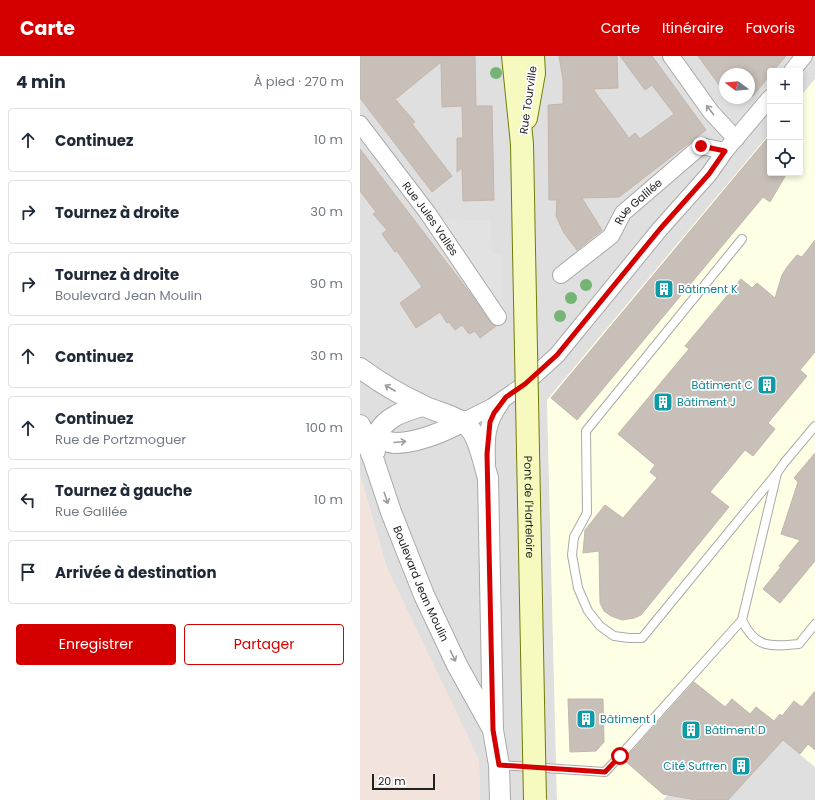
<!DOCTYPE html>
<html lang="fr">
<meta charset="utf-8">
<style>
body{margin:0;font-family:Poppins,sans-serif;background:#f6f6f7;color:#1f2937}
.controls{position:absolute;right:12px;top:12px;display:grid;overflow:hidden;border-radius:4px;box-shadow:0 2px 6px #0003}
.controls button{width:36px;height:36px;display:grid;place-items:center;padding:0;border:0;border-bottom:1px solid #e0e1e3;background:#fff;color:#1f2937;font:20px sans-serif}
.compass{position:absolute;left:359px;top:12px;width:36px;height:36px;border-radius:50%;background:#fff;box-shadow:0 2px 6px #0003;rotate:286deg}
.scale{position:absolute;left:12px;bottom:10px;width:63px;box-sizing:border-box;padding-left:4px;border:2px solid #222;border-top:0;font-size:11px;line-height:14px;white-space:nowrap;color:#222;-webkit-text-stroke:3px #fff;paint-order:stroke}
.stop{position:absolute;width:12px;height:12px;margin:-9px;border:3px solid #d40000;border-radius:50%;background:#fff}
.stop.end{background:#d40000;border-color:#fff;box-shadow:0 1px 4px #0008}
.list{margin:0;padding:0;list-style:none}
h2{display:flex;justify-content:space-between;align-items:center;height:52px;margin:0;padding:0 16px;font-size:17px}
h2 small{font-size:13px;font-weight:400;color:#747a83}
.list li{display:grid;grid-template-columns:26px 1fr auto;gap:12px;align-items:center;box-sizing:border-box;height:64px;margin:0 8px 8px;padding:0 8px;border:1px solid #e0e1e3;border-radius:4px}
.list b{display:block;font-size:15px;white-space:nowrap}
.list p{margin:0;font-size:13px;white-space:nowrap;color:#747a83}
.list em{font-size:13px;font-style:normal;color:#747a83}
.actions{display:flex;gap:8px;padding:12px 16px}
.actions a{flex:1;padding:9px 0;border:1px solid #d40000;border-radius:4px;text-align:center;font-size:14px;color:#d40000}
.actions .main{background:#d40000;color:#fff}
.icon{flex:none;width:22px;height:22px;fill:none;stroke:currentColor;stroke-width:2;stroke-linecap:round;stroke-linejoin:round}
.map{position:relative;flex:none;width:455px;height:744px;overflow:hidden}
header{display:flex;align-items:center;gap:24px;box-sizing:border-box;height:56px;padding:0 20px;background:#d40000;color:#fff}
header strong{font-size:19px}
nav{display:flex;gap:22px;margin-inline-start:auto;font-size:14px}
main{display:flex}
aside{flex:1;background:#fff}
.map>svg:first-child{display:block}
.residential{fill:#e0dfdf;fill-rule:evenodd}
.education{fill:#ffffe5}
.military{fill:#f3e3dd}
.parking{fill:#e2e2e2}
.building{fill:#c7bfb8;stroke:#c4b6ab}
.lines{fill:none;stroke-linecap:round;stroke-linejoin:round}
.service-casing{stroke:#a9a9a9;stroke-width:10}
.minor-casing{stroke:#a9a9a9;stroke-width:18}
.tertiary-casing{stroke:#a9a9a9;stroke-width:22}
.secondary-casing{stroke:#707d05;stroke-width:24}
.service{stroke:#fff;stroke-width:8}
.minor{stroke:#fff;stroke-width:16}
.tertiary{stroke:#fff;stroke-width:20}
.secondary{stroke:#f7fabf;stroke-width:22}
.secondary-bridge-casing{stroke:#707d05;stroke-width:24;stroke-linecap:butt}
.secondary-bridge{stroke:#f7fabf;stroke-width:22}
.tree{fill:#74b475}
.oneway{stroke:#9c9c9c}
.route{stroke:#d40000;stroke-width:5}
.labels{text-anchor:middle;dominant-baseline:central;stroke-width:3.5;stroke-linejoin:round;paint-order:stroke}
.street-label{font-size:11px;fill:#222;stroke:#fff}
.culture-label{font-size:11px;fill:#0d838f;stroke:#fff;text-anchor:start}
</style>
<header>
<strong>Carte</strong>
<nav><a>Carte</a><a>Itinéraire</a><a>Favoris</a></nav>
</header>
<main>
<aside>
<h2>4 min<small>À pied · 270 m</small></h2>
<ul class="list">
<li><svg class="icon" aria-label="ahead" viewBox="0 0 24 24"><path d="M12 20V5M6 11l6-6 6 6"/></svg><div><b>Continuez</b></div><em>10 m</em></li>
<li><svg class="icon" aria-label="right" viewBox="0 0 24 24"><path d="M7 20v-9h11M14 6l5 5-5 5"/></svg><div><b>Tournez à droite</b></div><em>30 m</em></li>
<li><svg class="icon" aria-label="right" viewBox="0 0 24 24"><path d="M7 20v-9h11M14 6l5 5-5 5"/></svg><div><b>Tournez à droite</b><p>Boulevard Jean Moulin</p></div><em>90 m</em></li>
<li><svg class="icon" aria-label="ahead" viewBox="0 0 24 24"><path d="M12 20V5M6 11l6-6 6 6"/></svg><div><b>Continuez</b></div><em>30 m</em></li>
<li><svg class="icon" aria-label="ahead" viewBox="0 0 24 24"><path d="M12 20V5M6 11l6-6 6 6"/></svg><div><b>Continuez</b><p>Rue de Portzmoguer</p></div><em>100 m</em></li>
<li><svg class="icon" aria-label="left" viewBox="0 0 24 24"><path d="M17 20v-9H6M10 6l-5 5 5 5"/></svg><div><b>Tournez à gauche</b><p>Rue Galilée</p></div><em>10 m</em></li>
<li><svg class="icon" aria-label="arrive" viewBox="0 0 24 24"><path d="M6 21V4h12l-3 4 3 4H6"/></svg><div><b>Arrivée à destination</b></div></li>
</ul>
<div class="actions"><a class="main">Enregistrer</a><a>Partager</a></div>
</aside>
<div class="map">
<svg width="455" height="744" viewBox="0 0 455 744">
<rect width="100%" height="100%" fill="#f2efe9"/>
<g class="residential">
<path d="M0 0H455V23L440 41V15H410V77L187 344 197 744H120L119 704 27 512 0 419ZM365 18H389V42H365Z"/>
<path d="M393 659 455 711V744H303L345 695Z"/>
</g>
<path class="education" d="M455 23V711L393 659 345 695 303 744H197L187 344 410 77V117H440V41Z"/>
<path class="military" d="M0 419 27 512 119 704 120 744H0Z"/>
<path class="parking" d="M72 163 131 164 132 198H142L143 260Z"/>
<g class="building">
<path d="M0 0H115L116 50H132L134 144 103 145 102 112 97 116V82H103L102 50 82 51 81 6 37 42H34L55 66 52 68 92 120 72 136 0 42Z"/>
<path d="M199 0H257L258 32 233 33 269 82 275 77 280 83 314 58 292 29 285 34 260 0H292L346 74 259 141 222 142 242 174 217 194 204 177 196 160 197 144H189L188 49 203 48V24Z"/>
<path d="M338 0H426L413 15H410V19L393 40H389V18H365V37Z"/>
<path d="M410 79V117H427L410 146 403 141 217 364 191 342Z"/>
<path d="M0 93 113 241 130 266 136 270 120 282 115 275 109 278 102 269 95 274 89 266 87 267 80 256 56 272 40 247 62 231 37 195 35 196 22 178 27 174 13 158 16 156 0 135Z"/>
<path d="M455 184V296L440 314 447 320 408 367 415 373 393 400 385 394 350 436 369 451 281 559 274 562 262 564 251 560 244 555 240 547 239 495 223 497 225 474 245 449 263 462 297 422 290 416 295 409 258 378 329 293 325 290 381 223 392 232 397 227 415 242 422 219 427 211 437 199 442 201Z"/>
<path d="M455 397V505L420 547 403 533 421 511 419 510 440 484 421 478 438 426 434 422Z"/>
<path d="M334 626 365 651 372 643 390 658 396 651 414 665 420 658 422 660 434 645 442 651 455 635V694L448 688 440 698 423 684 368 744H336L303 738 264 704Z"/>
<path d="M208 643H243L244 686 236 695 210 696Z"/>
</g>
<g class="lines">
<defs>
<g id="service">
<path d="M382 183 226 375 227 457 214 481 212 499 218 532 228 555 240 570 254 580 269 582H282L417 417"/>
<path d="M455 370 424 407 417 417 382 564C395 592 410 591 439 588L455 568"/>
<path d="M139 709 245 716 260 700 382 564"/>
</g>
<g id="minor">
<path d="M311 0 351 56 376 83"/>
<path d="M432 15 444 0"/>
<path id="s1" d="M0 68 67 156 138 261"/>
<path id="s2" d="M201 219 251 180 263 157 341 90 365 95"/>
<path d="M104 365 132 351 165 328 197 299 300 173 349 118 365 95 410 42"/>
<path d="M127 406C126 383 126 367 141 347"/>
</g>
<g id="tertiary">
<path d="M0 312C19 326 39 338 60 348 76 357 99 359 111 374 119 384 124 409 128 422L133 674 139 709 140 744"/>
<path id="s3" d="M0 369 14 405 31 456 64 539 97 609 132 672"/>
<path d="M3 376C13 380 24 386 35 387 57 387 85 375 104 365"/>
<path d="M15 395C15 391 15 386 16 382 22 362 44 355 62 350"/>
</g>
<g id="secondary">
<path d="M153 0 162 88 164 194"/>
<path d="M166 62 174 17 173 0"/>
</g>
</defs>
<use href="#service" class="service-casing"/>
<use href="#minor" class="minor-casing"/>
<use href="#tertiary" class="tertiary-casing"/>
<use href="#secondary" class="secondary-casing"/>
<use href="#service" class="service"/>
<use href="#minor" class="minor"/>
<use href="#tertiary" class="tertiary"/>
<use href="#secondary" class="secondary"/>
<defs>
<g id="secondary-bridge">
<path id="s4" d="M164 194 175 744"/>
</g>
</defs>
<use href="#secondary-bridge" class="secondary-bridge-casing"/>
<use href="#secondary-bridge" class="secondary-bridge"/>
</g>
<g class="tree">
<circle cx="136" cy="17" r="6"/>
<circle cx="226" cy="229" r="6"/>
<circle cx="211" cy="242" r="6"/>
<circle cx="200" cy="260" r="6"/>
</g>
<defs><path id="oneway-shaft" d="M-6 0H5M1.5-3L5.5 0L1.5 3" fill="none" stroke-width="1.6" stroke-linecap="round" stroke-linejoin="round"/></defs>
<g class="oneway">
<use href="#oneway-shaft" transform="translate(350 54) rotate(-128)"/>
<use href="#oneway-shaft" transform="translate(30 332) rotate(-150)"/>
<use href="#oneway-shaft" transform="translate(40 386) rotate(-5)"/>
<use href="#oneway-shaft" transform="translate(26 442) rotate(72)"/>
<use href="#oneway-shaft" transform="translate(93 600) rotate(64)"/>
</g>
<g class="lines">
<path class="route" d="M260 700 245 716 139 709 133 674 127 398 130 366 134 357 146 341 165 328 197 299 300 173 349 118 365 95 341 90"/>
</g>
<defs>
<symbol id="building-square" viewBox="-11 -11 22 22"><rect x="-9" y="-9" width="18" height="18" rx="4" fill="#0f9aa8" stroke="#fff"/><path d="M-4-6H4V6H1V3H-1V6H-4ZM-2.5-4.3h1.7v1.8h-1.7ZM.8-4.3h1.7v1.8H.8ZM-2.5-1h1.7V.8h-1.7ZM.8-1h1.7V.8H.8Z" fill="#fff"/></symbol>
</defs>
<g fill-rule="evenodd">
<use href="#building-square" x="293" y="222" width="22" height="22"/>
<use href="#building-square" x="396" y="318" width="22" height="22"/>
<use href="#building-square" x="292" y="335" width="22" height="22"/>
<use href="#building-square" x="215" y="652" width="22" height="22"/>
<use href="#building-square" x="320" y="663" width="22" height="22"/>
<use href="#building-square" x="370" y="699" width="22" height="22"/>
</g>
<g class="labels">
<g class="street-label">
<text transform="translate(168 44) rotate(-82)">Rue Tourville</text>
<text stroke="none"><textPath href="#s2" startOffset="108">Rue Galilée</textPath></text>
<text stroke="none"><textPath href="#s1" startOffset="118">Rue Jules Vallès</textPath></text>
<text stroke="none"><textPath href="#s4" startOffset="257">Pont de l'Harteloire</textPath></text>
<text stroke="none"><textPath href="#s3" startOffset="170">Boulevard Jean Moulin</textPath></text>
</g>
<g class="culture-label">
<text x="318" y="233">Bâtiment K</text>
<text x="393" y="329" text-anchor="end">Bâtiment C</text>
<text x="317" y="346">Bâtiment J</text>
<text x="240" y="663">Bâtiment I</text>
<text x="345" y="674">Bâtiment D</text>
<text x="367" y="710" text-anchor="end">Cité Suffren</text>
</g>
</g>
</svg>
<div class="controls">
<button>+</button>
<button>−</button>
<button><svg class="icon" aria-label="locate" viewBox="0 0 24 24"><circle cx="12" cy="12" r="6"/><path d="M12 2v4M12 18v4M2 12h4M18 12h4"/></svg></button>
</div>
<svg class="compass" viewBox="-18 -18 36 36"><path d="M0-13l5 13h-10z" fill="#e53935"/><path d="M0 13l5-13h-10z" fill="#747a83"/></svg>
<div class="scale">20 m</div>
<div class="stop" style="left:260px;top:700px"></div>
<div class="stop end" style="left:341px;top:90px"></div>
</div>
</main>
